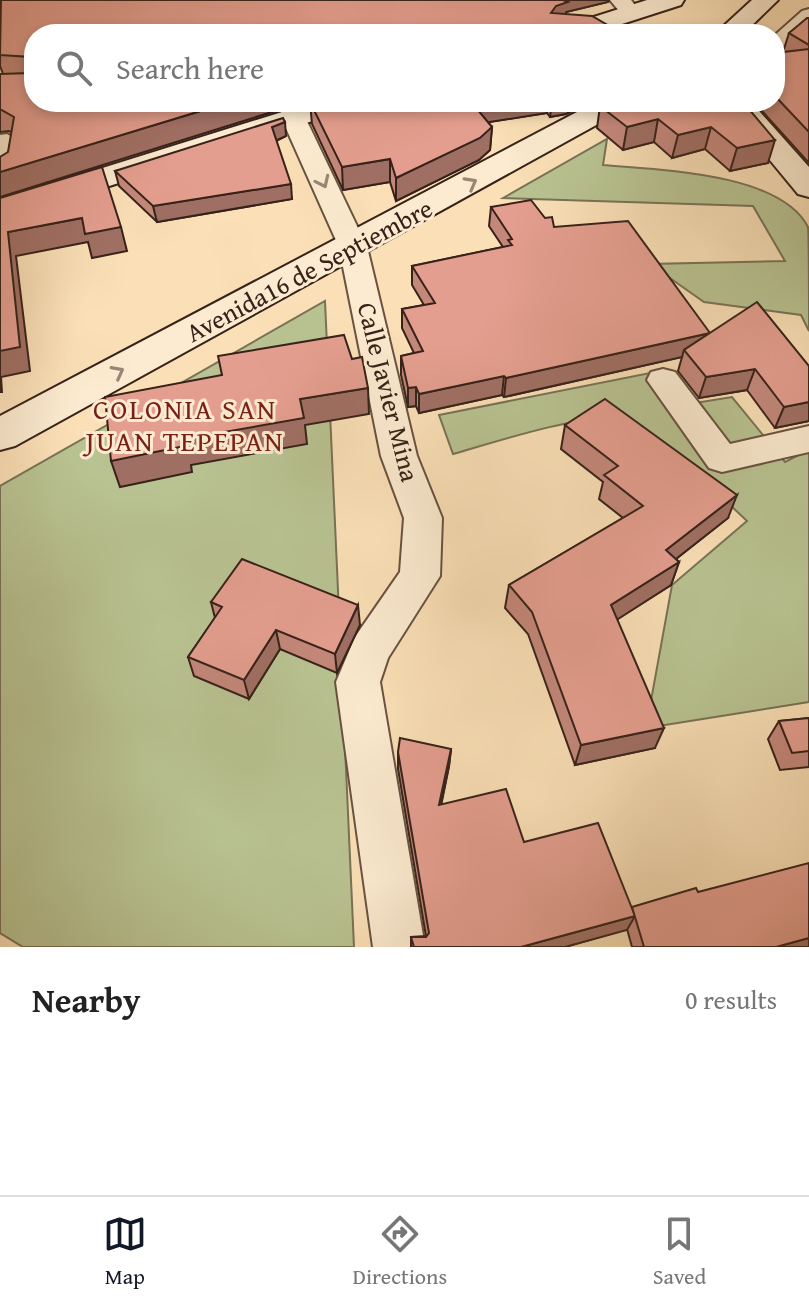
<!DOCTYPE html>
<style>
body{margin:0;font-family:"Gentium Book Plus",serif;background:#f6f6f6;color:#222}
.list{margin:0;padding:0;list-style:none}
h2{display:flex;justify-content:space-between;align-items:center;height:104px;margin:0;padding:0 32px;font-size:34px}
h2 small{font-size:26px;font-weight:400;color:#767676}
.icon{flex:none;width:44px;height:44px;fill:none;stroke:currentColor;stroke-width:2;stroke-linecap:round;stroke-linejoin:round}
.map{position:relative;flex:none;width:809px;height:947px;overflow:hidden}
.search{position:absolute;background:#fff;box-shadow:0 4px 12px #0003;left:24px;right:24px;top:24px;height:88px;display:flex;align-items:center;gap:20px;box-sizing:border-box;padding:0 28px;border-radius:32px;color:#767676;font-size:30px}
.sheet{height:248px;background:#fff}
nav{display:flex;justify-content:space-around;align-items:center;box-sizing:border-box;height:112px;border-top:2px solid #e0e0e0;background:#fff;font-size:22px;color:#767676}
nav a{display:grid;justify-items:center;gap:4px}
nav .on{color:#111827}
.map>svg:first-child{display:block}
.green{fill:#b9c392;stroke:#787256;stroke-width:2}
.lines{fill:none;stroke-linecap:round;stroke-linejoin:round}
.street-casing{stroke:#685241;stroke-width:4}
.secondary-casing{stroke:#37221a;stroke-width:4}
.street{fill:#fcebd0;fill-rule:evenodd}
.secondary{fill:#fcebd0;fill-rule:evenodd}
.wall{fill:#c4887b;stroke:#37221a;stroke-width:2}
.shaded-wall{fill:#a06f64;stroke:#37221a;stroke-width:2}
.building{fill:#e49e8f;stroke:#37221a;stroke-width:2}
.oneway{stroke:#9a8675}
.labels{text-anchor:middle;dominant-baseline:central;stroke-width:6;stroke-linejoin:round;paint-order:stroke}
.street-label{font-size:26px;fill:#37221a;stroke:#fcebd0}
.neighbourhood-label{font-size:28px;letter-spacing:2px;fill:#7a1f14;stroke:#fcebd0}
</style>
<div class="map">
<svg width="809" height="947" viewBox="0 0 809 947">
<rect width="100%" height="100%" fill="#fbe0b7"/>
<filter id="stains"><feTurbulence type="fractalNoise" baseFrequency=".0025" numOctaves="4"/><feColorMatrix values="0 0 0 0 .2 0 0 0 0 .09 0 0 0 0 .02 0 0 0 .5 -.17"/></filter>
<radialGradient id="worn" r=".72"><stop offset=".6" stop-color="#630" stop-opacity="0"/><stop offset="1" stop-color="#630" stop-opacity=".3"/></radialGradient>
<g class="green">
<path d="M607 139 603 165C657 170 780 172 808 227 809 239 809 313 809 331L801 315 704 302 650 264 785 261 753 206 503 198Z"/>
<path d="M325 301 354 947H23L0 933V486Z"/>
<path d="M650 373 689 404 732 397 785 462 809 450V702L646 728 672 585 747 521C705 482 666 436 609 420 584 413 482 446 453 454L439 415Z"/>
</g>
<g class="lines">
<defs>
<g id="street">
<path d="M610 0H631L641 13 631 19 624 17Z"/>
<path d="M809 9V26L783 51 775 52V35L802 11Z"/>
<path d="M293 110 305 117 367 247 417 456 442 518 440 576 388 658 380 682 425 947H373L336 682 355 637 400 572 404 518 381 456 339 247 281 117Z"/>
<path d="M7 134 19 141 13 174 0 182V135Z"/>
<path d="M663 369 675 372 730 444 809 426V452L722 472 709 468 647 380 651 372Z"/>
</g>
<g id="secondary">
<path d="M647 0H684L681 5 591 34H552L556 29Z"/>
<path d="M752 0H778L743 34H715Z"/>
<path d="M314 102H357L353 108 0 221V200Z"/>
<path d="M596 102H631L627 108 15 446 0 450V416Z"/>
<path d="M722 102H751L809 167V197L798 194Z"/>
</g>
</defs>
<use href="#street" class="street-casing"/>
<use href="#secondary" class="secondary-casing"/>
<use href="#street" class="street"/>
<use href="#secondary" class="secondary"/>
</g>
<g class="wall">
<path d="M1 0H609L608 2 566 12V14L34 102H304L0 197 12 133 9 131 0 132V74H3L0 66Z"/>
<path d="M809 18V163L754 102H775V53L783 52 789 33Z"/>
<path d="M310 102H590L566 114 550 117 547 113 488 122 492 127 490 150 479 160 396 201 390 182 343 190 312 124Z"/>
<path d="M743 102 768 163 730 171 705 149 672 158 654 142 623 150 597 128 600 106Z"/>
<path d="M286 136 276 141 292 199 157 222 119 186 115 171Z"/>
<path d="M491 207 545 218 554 227 710 333 809 366V421L775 428 747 390 699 398 678 371 682 357 504 397 502 395 419 413 416 406 408 407 401 375V356L414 353 402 328V309L424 305 412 285V266L503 247 489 226Z"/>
<path d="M565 425 728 518 676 559 679 562 671 585 617 619 655 748 575 765 528 634 505 608 509 585 623 518 599 499 603 482 561 449Z"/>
<path d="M211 602 360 625 337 673 280 649 249 699 194 676 188 657 215 618Z"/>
<path d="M809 718V767L780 770 768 739 779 721Z"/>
<path d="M451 749 449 766 441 804 524 842 632 909 698 892 809 947H632L627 929 565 947H411V937L426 936 398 769V752Z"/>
</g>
<g class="shaded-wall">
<path d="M553 0H609L608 2 566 12 565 23 549 34Z"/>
<path d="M230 102H304L0 197V172Z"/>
<path d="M477 102H548L547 113 471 125 472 103Z"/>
<path d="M552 102H590L566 114 550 117Z"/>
<path d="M658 119 654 142 623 150 627 127Z"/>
<path d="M285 122 286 136 273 142 272 127Z"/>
<path d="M492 127 490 150 479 160 396 201V178Z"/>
<path d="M711 127 705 149 672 158 678 135Z"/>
<path d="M775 140 768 163 730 171 737 148Z"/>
<path d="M390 159V182L343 190 342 167Z"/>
<path d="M291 184 292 199 157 222 153 206Z"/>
<path d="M82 218 121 227 127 251 92 258 88 242 16 256 30 371 1 377 2 392H0V351L8 232Z"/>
<path d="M710 333 684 350 682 357 504 397 506 378Z"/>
<path d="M755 369 747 390 699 398 706 377Z"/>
<path d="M504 376 502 395 419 413V394Z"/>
<path d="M416 387V406L408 407V388Z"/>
<path d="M368 388 369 414 305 425 307 444 191 465 192 472 120 487 111 461 184 439 300 399Z"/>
<path d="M809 402V421L775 428 784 407Z"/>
<path d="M737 495 728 518 658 573 666 550Z"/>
<path d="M679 562 671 585 604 628 611 605Z"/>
<path d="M358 605 360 625 337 673 335 654Z"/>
<path d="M276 630 280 649 249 699 244 680Z"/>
<path d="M664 728 655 748 575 765 581 745Z"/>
<path d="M451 749 449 766 438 821 439 805Z"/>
<path d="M635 916 627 930 565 947H521Z"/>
<path d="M809 938V947H776Z"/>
</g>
<g class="building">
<path d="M1 0H563L568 2 556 6 551 13 592 16 623 34H34V102H230L0 172V157L8 152 14 117 0 109V74L30 73 31 57 0 55Z"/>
<path d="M807 18H809V45L789 33Z"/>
<path d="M809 49V132L775 96V53Z"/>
<path d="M310 102H477L472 103 492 127 480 138 396 178 390 159 342 167Z"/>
<path d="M608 102H743L775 140 737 148 711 127 678 135 658 119 627 127 600 106Z"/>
<path d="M283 118 285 122 272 127 291 184 153 206 115 171Z"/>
<path d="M102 167 121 227 85 234 82 218 8 232 20 347 0 351V198Z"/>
<path d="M531 200 545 218 552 217 554 227 628 221 710 333 506 378 504 376 419 394 416 387 408 388 401 356 423 351 402 309 435 303 412 266 512 245 508 240 512 239 491 207Z"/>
<path d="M757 302 809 366V402L784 407 755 369 706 377 684 350Z"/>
<path d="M344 335 352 359 362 357 368 388 300 399 304 418 184 439 185 446 111 461 105 397 222 375 218 356Z"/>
<path d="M605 399 737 495 666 550 679 562 611 605 664 728 581 745 532 612 509 585 643 506 604 475 618 466 565 425Z"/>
<path d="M242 559 358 605 335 654 276 630 244 680 188 657 222 607 211 602Z"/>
<path d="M809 718V751L792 753 779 721Z"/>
<path d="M400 738 451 749 439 805 506 789 524 842 598 823 635 916 521 947H414L411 937H426L429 933 398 752Z"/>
<path d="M809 863V938L776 947H644L632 907 696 888 698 892Z"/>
</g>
<defs><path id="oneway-chevron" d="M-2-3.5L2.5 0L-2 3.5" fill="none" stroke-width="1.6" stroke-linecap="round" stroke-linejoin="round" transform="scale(2)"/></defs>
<g class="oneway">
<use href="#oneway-chevron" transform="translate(323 182) rotate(65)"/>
<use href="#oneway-chevron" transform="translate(471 183) rotate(-29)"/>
<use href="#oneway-chevron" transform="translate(118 372) rotate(-28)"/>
</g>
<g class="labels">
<g class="street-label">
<text transform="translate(309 270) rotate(-28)">Avenida16 de Septiembre</text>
<text transform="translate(389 392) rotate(76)">Calle Javier Mina</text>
</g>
<g class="neighbourhood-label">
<text x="185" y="408">COLONIA SAN<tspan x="185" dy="32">JUAN TEPEPAN</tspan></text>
</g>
</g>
<rect width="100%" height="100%" filter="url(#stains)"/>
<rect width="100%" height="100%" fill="url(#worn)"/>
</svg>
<div class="search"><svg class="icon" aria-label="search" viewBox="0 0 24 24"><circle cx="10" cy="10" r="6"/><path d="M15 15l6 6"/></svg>Search here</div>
</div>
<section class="sheet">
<h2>Nearby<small>0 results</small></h2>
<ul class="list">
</ul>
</section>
<nav>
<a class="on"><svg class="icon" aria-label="map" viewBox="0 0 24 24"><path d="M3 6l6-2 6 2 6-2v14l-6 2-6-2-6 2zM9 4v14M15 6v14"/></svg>Map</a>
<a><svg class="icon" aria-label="directions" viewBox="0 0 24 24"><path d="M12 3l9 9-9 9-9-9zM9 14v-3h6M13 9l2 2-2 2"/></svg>Directions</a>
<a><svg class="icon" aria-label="saved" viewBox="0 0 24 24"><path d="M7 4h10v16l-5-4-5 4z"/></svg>Saved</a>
</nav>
